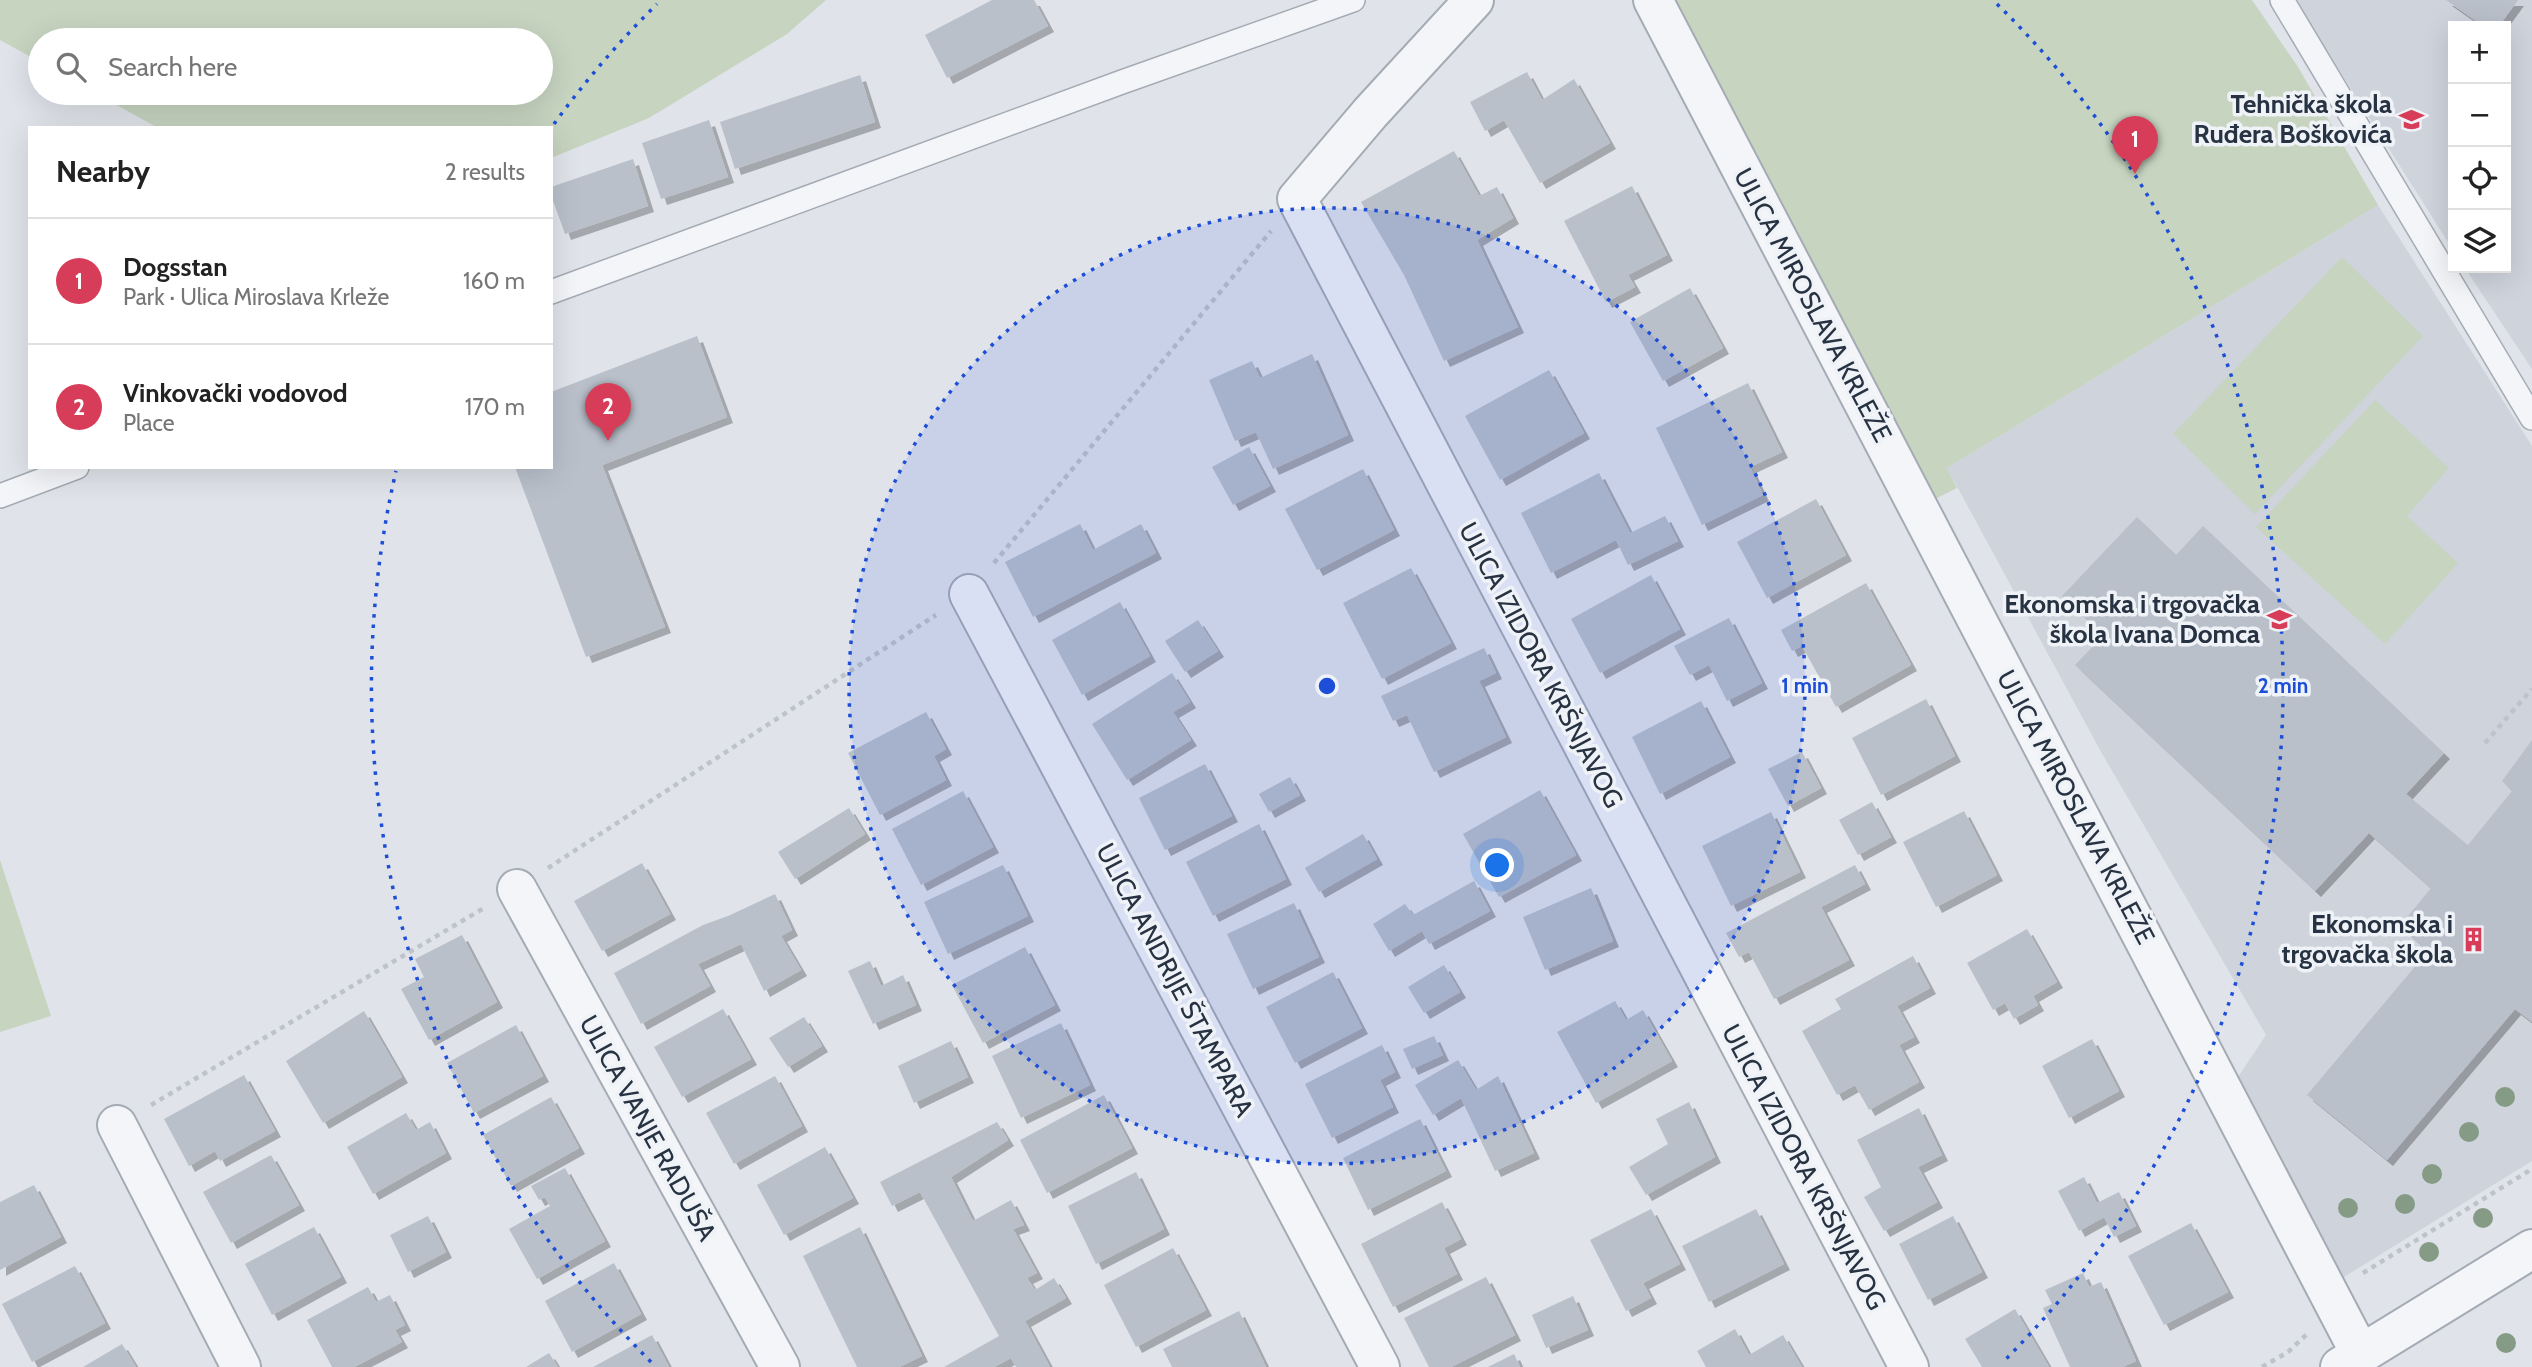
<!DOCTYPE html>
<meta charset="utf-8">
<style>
body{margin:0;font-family:Cabin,sans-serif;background:#f2f2f2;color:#222}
.controls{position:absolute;right:21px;top:21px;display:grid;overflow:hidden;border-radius:0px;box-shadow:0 7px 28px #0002}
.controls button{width:63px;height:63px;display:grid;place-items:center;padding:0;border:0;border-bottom:2px solid #e0e0e0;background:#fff;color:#222;font:35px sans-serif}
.you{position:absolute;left:1498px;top:866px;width:24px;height:24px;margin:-18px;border:5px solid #fff;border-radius:50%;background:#1a73e8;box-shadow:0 0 0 10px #1a73e833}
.badge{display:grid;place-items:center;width:46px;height:46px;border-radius:50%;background:#d73d58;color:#fff;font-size:23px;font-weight:700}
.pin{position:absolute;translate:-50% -58px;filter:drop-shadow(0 2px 4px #0008)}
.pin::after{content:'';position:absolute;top:37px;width:24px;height:21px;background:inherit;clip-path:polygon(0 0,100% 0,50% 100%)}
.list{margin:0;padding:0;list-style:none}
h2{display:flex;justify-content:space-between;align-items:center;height:91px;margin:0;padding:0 28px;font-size:30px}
h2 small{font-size:23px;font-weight:400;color:#767676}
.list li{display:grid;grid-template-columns:46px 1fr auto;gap:21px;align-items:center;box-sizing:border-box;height:126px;padding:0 28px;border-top:2px solid #e0e0e0}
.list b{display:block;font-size:26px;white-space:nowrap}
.list p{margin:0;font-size:23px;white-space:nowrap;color:#767676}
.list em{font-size:23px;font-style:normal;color:#767676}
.icon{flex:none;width:38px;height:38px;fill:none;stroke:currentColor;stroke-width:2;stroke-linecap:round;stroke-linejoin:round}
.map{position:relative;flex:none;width:2532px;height:1367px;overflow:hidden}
.search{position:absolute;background:#fff;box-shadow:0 7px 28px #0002;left:28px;top:28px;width:525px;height:77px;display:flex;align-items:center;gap:18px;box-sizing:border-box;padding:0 24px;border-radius:38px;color:#767676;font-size:26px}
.panel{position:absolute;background:#fff;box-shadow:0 7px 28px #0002;left:28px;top:126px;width:525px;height:343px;border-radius:0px}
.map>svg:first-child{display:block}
.built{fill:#ced3dc}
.green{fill:#c6d4c0}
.building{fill:#b9c0ca;filter:url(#shadow)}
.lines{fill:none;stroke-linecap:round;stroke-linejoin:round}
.lane-casing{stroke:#a5abb4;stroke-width:26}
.street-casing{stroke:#a5abb4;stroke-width:42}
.path{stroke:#bec2c9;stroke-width:4.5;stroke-dasharray:5 5;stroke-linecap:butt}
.lane{stroke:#f3f5f8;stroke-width:23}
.street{stroke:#f3f5f8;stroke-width:38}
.tree{fill:#869b86}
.ring{fill:none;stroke:#1d4ed8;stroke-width:3.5;stroke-dasharray:3.5 7}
.labels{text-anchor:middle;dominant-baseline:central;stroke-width:7;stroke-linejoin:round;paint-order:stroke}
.poi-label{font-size:26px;font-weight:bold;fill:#273242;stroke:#eff3f7;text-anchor:end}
.street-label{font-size:26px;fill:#273242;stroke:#eff3f7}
.centre{fill:#1d4ed8;stroke:#eff3f7;stroke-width:3.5}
.ring-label{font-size:21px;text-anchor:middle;font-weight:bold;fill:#1d4ed8;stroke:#eff3f7;stroke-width:7;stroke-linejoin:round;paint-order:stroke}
</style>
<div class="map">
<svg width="2532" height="1367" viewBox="0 0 2532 1367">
<defs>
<filter id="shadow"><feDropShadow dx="6" dy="6" stdDeviation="0" flood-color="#0004"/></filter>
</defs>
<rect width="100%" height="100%" fill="#e0e4ea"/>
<g class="built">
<path d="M2295 0H2532V369L2465 268H2506V26H2453V250Z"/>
<path d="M2378 205 2532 446V1161L2344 1277 2238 1077 2266 1035 2100 750 1947 468Z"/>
</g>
<g class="green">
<path d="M0 0H826L787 34 649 118 551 158V128H158L95 93H541V40H40V62L0 40Z"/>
<path d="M1672 0H2252L2298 67 2378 205 1947 468 1957 488 1933 500Z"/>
<path d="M2342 257 2423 336 2255 514 2173 434Z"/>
<path d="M2375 400 2449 468 2407 516 2458 563 2385 644 2256 527Z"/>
<path d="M0 860 51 1016 0 1032Z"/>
</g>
<g class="building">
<path d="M992 0H1034L1048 26 947 78 925 35Z"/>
<path d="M2446 0H2518L2499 26H2483Z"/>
<path d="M1527 72 1542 100 1574 79 1610 143 1540 183 1504 120 1485 131 1470 102Z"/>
<path d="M860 75 875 122 735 169 720 122Z"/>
<path d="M709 120 728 177 661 199 642 143Z"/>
<path d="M1454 151 1479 196 1497 187 1513 218 1477 240 1518 327 1444 361 1404 275 1361 202Z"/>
<path d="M633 159 648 206 565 234 551 195V187Z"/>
<path d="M1632 186 1667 255 1628 275 1635 287 1606 302 1564 221Z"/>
<path d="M1690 288 1723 348 1663 381 1630 322Z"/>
<path d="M697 336 727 417 602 465 665 627 586 657 515 467H551V392Z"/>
<path d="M1312 354 1348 435 1273 469 1256 432 1235 441 1209 380 1252 361 1260 378Z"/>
<path d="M1549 370 1584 433 1500 480 1465 416Z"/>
<path d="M1748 383 1782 452 1750 467 1763 495 1702 525 1656 428Z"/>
<path d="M1249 447 1270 486 1233 505 1212 467Z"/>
<path d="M1363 469 1394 530 1317 570 1285 509Z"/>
<path d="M1599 473 1630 533 1665 516 1678 541 1628 565 1616 540 1551 573 1521 513Z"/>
<path d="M1816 499 1846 555 1767 598 1737 542Z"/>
<path d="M2137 517 2176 555 2203 526 2444 753 2406 794 2468 845 2512 791 2502 781 2532 740V1022L2515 1009 2387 1160 2307 1095 2428 951 2400 926 2431 888 2369 833 2315 891 2075 665 2104 635 2062 596Z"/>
<path d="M1080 524 1093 550 1141 524 1156 553 1033 617 1005 562Z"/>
<path d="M1411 568 1451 643 1382 679 1343 603Z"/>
<path d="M1651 575 1680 629 1600 673 1571 619Z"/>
<path d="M1866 583 1911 665 1836 707 1802 646 1792 651 1781 630Z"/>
<path d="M1120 602 1150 656 1082 695 1052 640Z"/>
<path d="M1729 618 1762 683 1727 701 1709 665 1690 675 1674 646Z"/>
<path d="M1198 620 1218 651 1185 672 1165 641Z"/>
<path d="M1484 648 1496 673 1479 681 1506 737 1434 772 1407 715 1393 721 1381 696Z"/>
<path d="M1172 673 1190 702 1173 712 1191 740 1127 780 1092 724Z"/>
<path d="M1926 699 1955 756 1881 795 1852 738Z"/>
<path d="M1701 701 1730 757 1660 794 1632 737Z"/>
<path d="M926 712 946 749 934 756 946 780 880 815 848 753Z"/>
<path d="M1802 752 1821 788 1788 806 1768 769Z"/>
<path d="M1205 764 1232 816 1165 850 1139 798Z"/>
<path d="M1290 777 1300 795 1269 812 1259 794Z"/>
<path d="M1540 790 1576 855 1499 897 1463 834Z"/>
<path d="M963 791 993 847 921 885 892 829Z"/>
<path d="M1872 802 1891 837 1858 855 1839 820Z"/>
<path d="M849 808 865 834 795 879 778 852Z"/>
<path d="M1964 811 1997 875 1936 907 1903 842Z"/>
<path d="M1771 812 1800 872 1731 906 1702 846Z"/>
<path d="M1259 824 1286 879 1213 916 1186 862Z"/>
<path d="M1363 834 1377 859 1319 892 1305 868Z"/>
<path d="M642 863 670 914 602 951 574 901Z"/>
<path d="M1003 865 1028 916 948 954 924 902Z"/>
<path d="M1855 865 1865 884 1821 907 1849 960 1774 999 1749 952 1739 957 1726 933Z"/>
<path d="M1474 881 1490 911 1429 944 1422 931 1389 951 1373 924 1405 904 1413 915Z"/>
<path d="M1591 888 1613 941 1545 970 1523 917Z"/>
<path d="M775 894 792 930 781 936 801 970 764 991 741 944 698 964 710 986 641 1024 614 973 703 925 728 916Z"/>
<path d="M1294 903 1319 957 1253 989 1227 934Z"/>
<path d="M2027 929 2057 982 2033 996 2038 1005 2014 1019 2005 1003 1993 1010 1967 963Z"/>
<path d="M462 935 497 1002 429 1040 401 989 424 977 415 959Z"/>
<path d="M1025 947 1055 1005 983 1043 952 985Z"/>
<path d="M1913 956 1930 988 1897 1006 1914 1037 1899 1045 1919 1082 1869 1110 1855 1085 1837 1095 1802 1031 1841 1009 1835 999Z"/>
<path d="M870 961 881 986 903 975 916 1005 873 1024 848 971Z"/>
<path d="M1444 965 1460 992 1424 1013 1408 987Z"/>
<path d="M1333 972 1362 1028 1295 1063 1266 1007Z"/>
<path d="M1615 1001 1626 1020 1643 1010 1672 1061 1596 1103 1557 1032Z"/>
<path d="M723 1009 751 1059 682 1097 654 1047Z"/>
<path d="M364 1011 402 1077 323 1123 286 1061Z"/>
<path d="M804 1017 822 1046 788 1067 769 1038Z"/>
<path d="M1061 1023 1090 1085 1021 1118 992 1056Z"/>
<path d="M516 1025 543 1076 474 1113 447 1063Z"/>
<path d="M1434 1036 1443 1055 1412 1069 1403 1049Z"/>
<path d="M2092 1039 2119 1091 2069 1118 2042 1066Z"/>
<path d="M951 1041 968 1077 914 1103 898 1066Z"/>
<path d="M1382 1045 1395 1072 1380 1080 1393 1107 1332 1138 1305 1084Z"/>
<path d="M1458 1060 1476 1090 1498 1076 1534 1153 1495 1171 1461 1098 1433 1115 1415 1085Z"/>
<path d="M244 1075 275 1131 220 1161 215 1151 189 1166 164 1119Z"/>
<path d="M775 1076 802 1126 734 1164 706 1113Z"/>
<path d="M1104 1095 1132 1148 1047 1193 1020 1140Z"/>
<path d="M551 1097 579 1148 511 1186 483 1135Z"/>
<path d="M1689 1102 1715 1157 1646 1195 1629 1167 1668 1144 1656 1119Z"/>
<path d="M1919 1108 1942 1155 1918 1167 1937 1202 1884 1231 1864 1197 1881 1187 1857 1140Z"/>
<path d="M406 1113 416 1130 430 1122 446 1153 373 1194 347 1147Z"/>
<path d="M1420 1119 1446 1171 1368 1210 1343 1158Z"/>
<path d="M997 1122 1008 1140 951 1177 973 1221 1011 1200 1024 1225 1013 1229 1037 1273 1027 1278 1035 1290 1054 1278 1066 1298 1025 1321 1050 1367H1016L1011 1358 994 1367H944L999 1336 920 1192 892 1206 880 1182Z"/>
<path d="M825 1147 853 1198 784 1235 757 1185Z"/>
<path d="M271 1155 299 1205 231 1243 203 1192Z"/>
<path d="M565 1168 605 1241 537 1279 509 1229 550 1206 545 1197 539 1200 531 1186Z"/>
<path d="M1136 1172 1164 1229 1096 1264 1068 1206Z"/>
<path d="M2084 1177 2097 1203 2119 1192 2136 1226 2114 1237 2104 1217 2079 1231 2058 1191Z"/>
<path d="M34 1185 61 1237 0 1270V1202Z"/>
<path d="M1442 1202 1461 1239 1444 1248 1457 1274 1393 1307 1361 1244Z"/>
<path d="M1651 1209 1680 1264 1643 1283 1651 1298 1626 1311 1590 1240Z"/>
<path d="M1756 1209 1784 1264 1709 1302 1682 1246Z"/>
<path d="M428 1216 446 1252 408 1272 390 1235Z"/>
<path d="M1953 1216 1982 1272 1928 1300 1899 1244Z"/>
<path d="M2191 1223 2228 1292 2164 1325 2128 1256Z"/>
<path d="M314 1227 341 1277 272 1315 245 1264Z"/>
<path d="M860 1227 922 1356 899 1367H857L803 1256Z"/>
<path d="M1173 1248 1206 1310 1136 1347 1104 1285Z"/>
<path d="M614 1263 641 1314 572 1352 545 1301Z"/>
<path d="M75 1266 105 1323 32 1362 2 1304Z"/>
<path d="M2083 1273 2089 1287 2101 1282 2136 1361 2122 1367H2070L2043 1308 2052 1304 2045 1290Z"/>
<path d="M1486 1277 1515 1335 1451 1367H1429L1404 1318Z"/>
<path d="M368 1287 376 1302 390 1295 405 1325 395 1330 402 1342 354 1367H332L307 1320Z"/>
<path d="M1573 1296 1588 1330 1546 1348 1532 1315Z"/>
<path d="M2015 1309 2049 1367H1982L1965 1339Z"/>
<path d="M1239 1311 1266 1367H1172L1163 1349Z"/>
<path d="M1735 1329 1749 1355 1783 1335 1802 1367H1706L1697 1351Z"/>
<path d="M652 1335 669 1367H593Z"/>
<path d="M122 1344 136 1367H83Z"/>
<path d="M549 1353 558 1367H526Z"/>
<path d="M1514 1354 1520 1367H1488Z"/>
</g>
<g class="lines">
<defs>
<g id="lane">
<path d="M2282 0 2532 418"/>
<path d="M551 292 1122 82 1353 0"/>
<path d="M0 496 77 467"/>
</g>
<g id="street">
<path d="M1474 0 1371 112 1297 199 1909 1367"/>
<path d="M1653 0 2361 1355"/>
<path d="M969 594 1380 1367"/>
<path d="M517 889 780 1367"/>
<path d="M117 1125 241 1367"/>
<path d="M2340 1367 2532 1249"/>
</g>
</defs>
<use href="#lane" class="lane-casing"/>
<use href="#street" class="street-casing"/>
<g class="path">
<path d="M994 563 1271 231"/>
<path d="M2485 743 2532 689"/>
<path d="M548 868 936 615"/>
<path d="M151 1105 484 908"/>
<path d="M2363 1273 2532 1169"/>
<path d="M2262 1367 2288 1352 2307 1334"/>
</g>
<use href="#lane" class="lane"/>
<use href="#street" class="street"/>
</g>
<g class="tree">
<circle cx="2505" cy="1097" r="10"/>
<circle cx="2469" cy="1132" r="10"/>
<circle cx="2432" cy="1174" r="10"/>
<circle cx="2405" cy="1204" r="10"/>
<circle cx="2348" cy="1208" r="10"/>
<circle cx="2483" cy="1218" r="10"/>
<circle cx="2429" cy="1252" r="10"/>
<circle cx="2506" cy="1343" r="10"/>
</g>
<circle cx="1327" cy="686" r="478" fill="#1d4ed8" fill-opacity=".12"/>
<g class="ring">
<circle cx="1327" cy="686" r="478"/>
<path d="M651 1362A956 956 0 0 1 396 471M554 124A956 956 0 0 1 657 4M1997 4A956 956 0 0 1 2003 1362"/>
</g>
<defs>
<symbol id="school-bare" viewBox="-9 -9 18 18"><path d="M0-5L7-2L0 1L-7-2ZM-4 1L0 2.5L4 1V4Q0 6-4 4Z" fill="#d73d58" stroke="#eff3f7" stroke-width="2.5" paint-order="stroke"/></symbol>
<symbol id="building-bare" viewBox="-9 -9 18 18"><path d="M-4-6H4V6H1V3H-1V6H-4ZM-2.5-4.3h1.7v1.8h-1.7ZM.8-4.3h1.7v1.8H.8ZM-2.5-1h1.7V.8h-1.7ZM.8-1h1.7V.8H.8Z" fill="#d73d58" stroke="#eff3f7" stroke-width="2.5" paint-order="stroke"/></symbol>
</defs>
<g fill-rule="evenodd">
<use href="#school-bare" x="2394" y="102" width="35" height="35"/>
<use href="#school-bare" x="2262" y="602" width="35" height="35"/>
<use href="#building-bare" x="2456" y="922" width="35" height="35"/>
</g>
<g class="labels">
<g class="poi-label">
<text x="2392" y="104">Tehnička škola<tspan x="2392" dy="30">Ruđera Boškovića</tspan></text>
<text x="2260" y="604">Ekonomska i trgovačka<tspan x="2260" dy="30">škola Ivana Domca</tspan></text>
<text x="2453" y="924">Ekonomska i<tspan x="2453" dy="30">trgovačka škola</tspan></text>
</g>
<g class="street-label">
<text transform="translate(1813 305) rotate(62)">ULICA MIROSLAVA KRLEŽE</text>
<text transform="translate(1541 665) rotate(62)">ULICA IZIDORA KRŠNJAVOG</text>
<text transform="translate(2076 807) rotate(62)">ULICA MIROSLAVA KRLEŽE</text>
<text transform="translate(1175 980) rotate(62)">ULICA ANDRIJE ŠTAMPARA</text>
<text transform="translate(648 1128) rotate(61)">ULICA VANJE RADUŠA</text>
<text transform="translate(1804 1167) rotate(62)">ULICA IZIDORA KRŠNJAVOG</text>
</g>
</g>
<circle cx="1327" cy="686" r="10" class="centre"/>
<g class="ring-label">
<text x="1805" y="693">1 min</text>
<text x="2283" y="693">2 min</text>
</g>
</svg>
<div class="controls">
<button>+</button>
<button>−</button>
<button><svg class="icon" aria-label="locate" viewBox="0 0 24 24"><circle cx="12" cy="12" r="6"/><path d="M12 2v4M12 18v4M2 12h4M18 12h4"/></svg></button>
<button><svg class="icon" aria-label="layers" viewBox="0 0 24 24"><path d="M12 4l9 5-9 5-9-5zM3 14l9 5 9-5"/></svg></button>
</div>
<div class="you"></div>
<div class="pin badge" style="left:2135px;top:174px">1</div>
<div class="pin badge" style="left:608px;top:441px">2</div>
<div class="search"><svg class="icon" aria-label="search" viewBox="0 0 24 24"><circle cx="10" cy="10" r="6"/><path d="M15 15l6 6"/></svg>Search here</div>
<section class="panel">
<h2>Nearby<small>2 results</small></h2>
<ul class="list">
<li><span class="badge">1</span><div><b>Dogsstan</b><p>Park · Ulica Miroslava Krleže</p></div><em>160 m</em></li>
<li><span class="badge">2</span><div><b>Vinkovački vodovod</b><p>Place</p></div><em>170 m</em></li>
</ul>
</section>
</div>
